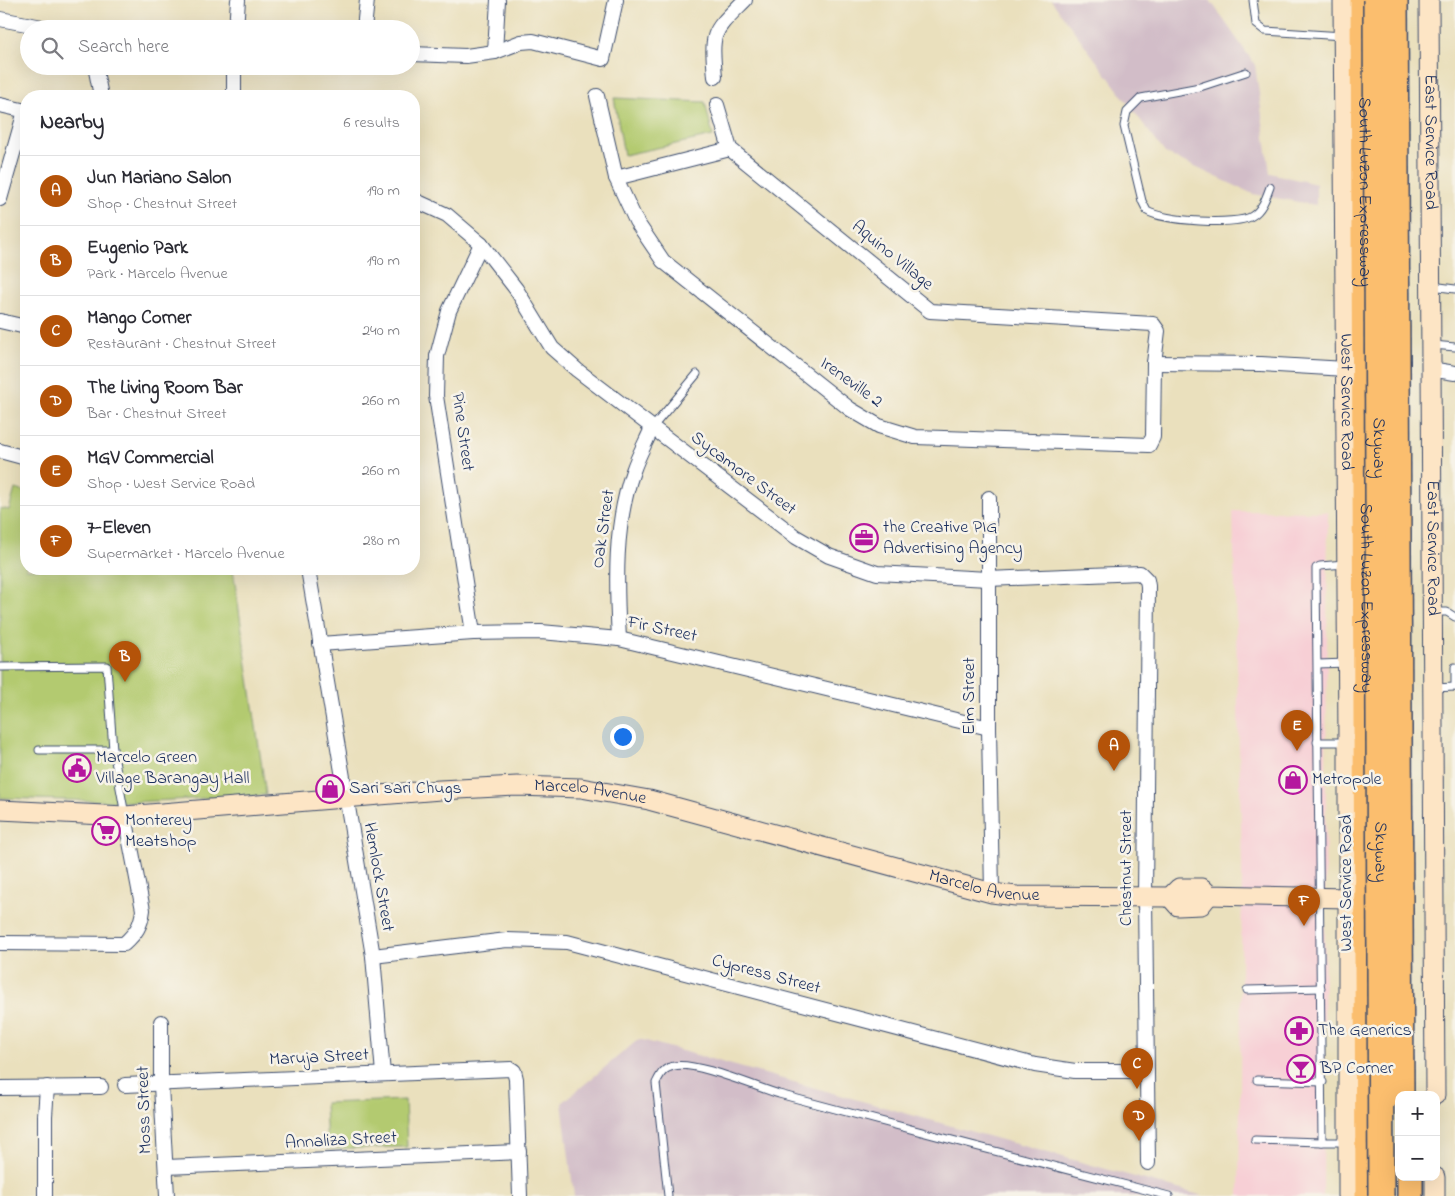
<!DOCTYPE html>
<meta charset="utf-8">
<style>
body{margin:0;font-family:"Indie Flower",sans-serif;background:#f2f2f3;color:#2b2b33}
.controls{position:absolute;right:15px;bottom:15px;display:grid;overflow:hidden;border-radius:10px;box-shadow:0 5px 20px #0002}
.controls button{width:45px;height:45px;display:grid;place-items:center;padding:0;border:0;border-bottom:1px solid #e1e1e2;background:#fff;color:#2b2b33;font:25px sans-serif}
.you{position:absolute;left:622px;top:736px;width:18px;height:18px;margin:-12px;border:4px solid #fff;border-radius:50%;background:#1a73e8;box-shadow:0 0 0 8px #1a73e833}
.badge{display:grid;place-items:center;width:32px;height:32px;border-radius:50%;background:#b45309;color:#fff;font-size:16px;font-weight:700}
.pin{position:absolute;translate:-50% -41px;filter:drop-shadow(0 1px 2px #0008)}
.pin::after{content:'';position:absolute;top:26px;width:18px;height:15px;background:inherit;clip-path:polygon(0 0,100% 0,50% 100%)}
.list{margin:0;padding:0;list-style:none}
h2{display:flex;justify-content:space-between;align-items:center;height:65px;margin:0;padding:0 20px;font-size:21px}
h2 small{font-size:16px;font-weight:400;color:#7c7c81}
.list li{display:grid;grid-template-columns:32px 1fr auto;gap:15px;align-items:center;box-sizing:border-box;height:70px;padding:0 20px;border-top:1px solid #e1e1e2}
.list b{display:block;font-size:19px;white-space:nowrap}
.list p{margin:0;font-size:16px;white-space:nowrap;color:#7c7c81}
.list em{font-size:16px;font-style:normal;color:#7c7c81}
.icon{flex:none;width:28px;height:28px;fill:none;stroke:currentColor;stroke-width:2;stroke-linecap:round;stroke-linejoin:round}
.map{position:relative;flex:none;width:1455px;height:1196px;overflow:hidden}
.search{position:absolute;background:#fff;box-shadow:0 5px 20px #0002;left:20px;top:20px;width:400px;height:55px;display:flex;align-items:center;gap:12px;box-sizing:border-box;padding:0 18px;border-radius:28px;color:#7c7c81;font-size:19px}
.panel{position:absolute;background:#fff;box-shadow:0 5px 20px #0002;left:20px;top:90px;width:400px;height:485px;border-radius:20px}
.map>svg:first-child{display:block}
.built{fill:#f7cfd5}
.industrial{fill:#d2bdc8}
.green{fill:#b3ca6f;stroke:#677c66}
.lines{fill:none;stroke-linecap:round;stroke-linejoin:round}
.lane-casing{stroke:#3a4a6c;stroke-width:9}
.street-casing{stroke:#3a4a6c;stroke-width:16}
.secondary-casing{stroke:#3a4a6c;stroke-width:21}
.highway-casing{stroke:#3a4a6c;stroke-width:28}
.lane{stroke:#fff;stroke-width:7}
.street{stroke:#fff;stroke-width:14}
.secondary{stroke:#fde5c5;stroke-width:19}
.highway{stroke:#fbbe6e;stroke-width:25}
.highway-bridge-casing{stroke:#3a4a6c;stroke-width:28;stroke-linecap:butt}
.highway-bridge{stroke:#fbbe6e;stroke-width:25}
.labels{text-anchor:middle;dominant-baseline:central;stroke-width:5;stroke-linejoin:round;paint-order:stroke}
.street-label{font-size:18px;fill:#1b2f5e;stroke:#f7f3e8}
.poi-label{font-size:18px;fill:#1b2f5e;stroke:#f7f3e8;text-anchor:start}
</style>
<div class="map">
<svg width="1455" height="1196" viewBox="0 0 1455 1196">
<rect width="100%" height="100%" fill="#f7f3e8"/>
<filter id="ink" filterUnits="userSpaceOnUse"><feTurbulence type="fractalNoise" baseFrequency=".02" numOctaves="2"/><feDisplacementMap in="SourceGraphic" scale="10" xChannelSelector="R" yChannelSelector="G"/><feConvolveMatrix kernelMatrix="1 2 1 2 8 2 1 2 1" color-interpolation-filters="sRGB"/></filter>
<filter id="wash" filterUnits="userSpaceOnUse"><feTurbulence type="fractalNoise" baseFrequency=".0096" numOctaves="4" result="noise"/><feDisplacementMap in="SourceGraphic" scale="20" xChannelSelector="R" yChannelSelector="G"/><feGaussianBlur stdDeviation="1.12" result="paint"/><feColorMatrix in="noise" values="0 0 0 0 0 0 0 0 0 0 0 0 0 0 0 0 0 1.4 0 .05"/><feComposite in="paint" operator="in"/></filter>
<g filter="url(#wash)">
<rect width="100%" height="100%" fill="#eae0bd"/>
<path class="built" d="M1233 511 1328 512 1323 1196H1239L1242 866Z"/>
<g class="industrial">
<path d="M1051 0H1210L1255 65 1270 173 1316 184V205L1253 194 1165 153Z"/>
<path d="M639 1039 1203 1196H574L562 1103Z"/>
</g>
<g class="green">
<path d="M614 98 705 102 713 136 624 155Z"/>
<path d="M15 489 26 492V569H233L266 795 134 802 0 798V508L9 510Z"/>
<path d="M405 1100 407 1147 327 1149 325 1103Z"/>
</g>
</g>
<g filter="url(#ink)">
<g class="lines">
<defs>
<g id="lane">
<path d="M1253 0 1256 24 1265 31 1343 36"/>
<path d="M1246 72 1200 87 1141 98 1127 112 1124 126 1142 201 1147 211C1163 221 1236 226 1252 216 1262 210 1266 198 1270 187"/>
<path d="M1432 286 1455 289"/>
<path d="M1433 345 1455 347"/>
<path d="M652 428 697 374"/>
<path d="M1345 564 1320 566 1316 568V574L1322 1142H1348"/>
<path d="M1434 612H1447L1455 617"/>
<path d="M1318 664 1347 663"/>
<path d="M0 667 107 666 113 750 125 815"/>
<path d="M1455 687V667"/>
<path d="M1434 688 1455 687"/>
<path d="M1317 742H1347"/>
<path d="M39 750H113"/>
<path d="M1247 990 1321 988"/>
<path d="M1257 1080 1323 1082"/>
<path d="M1255 1140 1322 1142"/>
<path d="M668 1196 656 1083C660 1075 663 1068 674 1066 695 1061 756 1087 779 1094 909 1129 1038 1163 1169 1196"/>
</g>
<g id="street">
<path d="M0 19 53 29"/>
<path d="M236 29 238 0"/>
<path d="M364 29 367 0"/>
<path d="M495 52 498 0"/>
<path d="M411 54 466 56 495 52 521 42 533 41 603 59 616 0"/>
<path d="M95 66 101 96"/>
<path d="M715 77C711 30 712 33 745 0"/>
<path d="M234 96V66"/>
<path d="M597 96 616 178 636 221 663 261 850 409 879 426 915 437 1149 445 1153 437 1154 363 1158 331 1153 324 930 311 730 149 717 105"/>
<path d="M0 105 26 111"/>
<path d="M616 178 730 149"/>
<path d="M0 199 25 111"/>
<path d="M414 200 447 215 481 244 516 289 552 348 577 370 796 537 829 556 877 573 988 579 1140 573 1147 580 1148 586 1145 897 1148 1163"/>
<path d="M0 321 26 327"/>
<path d="M1154 363 1261 364 1346 369"/>
<path d="M1430 369 1455 373"/>
<path d="M0 451 26 458"/>
<path d="M989 498V728L992 893"/>
<path d="M308 569 373 956 383 1074"/>
<path d="M473 633 436 396 437 356 449 311 481 244"/>
<path d="M619 639C616 583 614 525 633 471 638 456 646 442 652 428"/>
<path d="M320 644 473 633 541 632 619 639 989 728"/>
<path d="M0 943 124 944C136 933 141 926 143 910L125 816"/>
<path d="M373 956 507 940 567 942 1035 1065 1075 1071H1147"/>
<path d="M161 1022V1085L167 1196"/>
<path d="M125 1085 511 1069 514 1071 516 1079 520 1196"/>
<path d="M0 1088 101 1087"/>
<path d="M166 1167 519 1152"/>
<path d="M45 1196V1116L47 1087"/>
</g>
<g id="secondary">
<path id="s1" d="M1343 0 1348 742V1196"/>
<path id="s2" d="M1429 0 1435 1095"/>
<path id="s3" d="M0 810 125 816 440 790 517 786 581 788 649 800 992 893 1016 896 1170 897 1179 888H1202L1209 895 1347 898"/>
<path d="M1170 897 1178 906 1201 905 1209 895"/>
<path d="M1435 1177V1196"/>
</g>
<g id="highway">
<path id="s4" d="M1363 0 1368 1196"/>
<path d="M1410 1177V1196"/>
</g>
</defs>
<use href="#lane" class="lane-casing"/>
<use href="#street" class="street-casing"/>
<use href="#secondary" class="secondary-casing"/>
<use href="#highway" class="highway-casing"/>
<use href="#lane" class="lane"/>
<use href="#street" class="street"/>
<use href="#secondary" class="secondary"/>
<use href="#highway" class="highway"/>
<defs>
<g id="highway-bridge">
<path id="s5" d="M1376 0 1381 1196"/>
<path d="M1395 0 1401 1095"/>
</g>
</defs>
<use href="#highway-bridge" class="highway-bridge-casing"/>
<use href="#highway-bridge" class="highway-bridge"/>
</g>
</g>
<defs>
<symbol id="office-ring" viewBox="-11 -11 22 22"><circle r="9.5" fill="#f7f3e8" stroke="#b5179e" stroke-width="1.5"/><path d="M-6-3h4V-5.5h4V-3h4V5H-6ZM-1-4.5V-3h2v-1.5ZM-6 0V1H6V0Z" fill="#b5179e"/></symbol>
<symbol id="civic-ring" viewBox="-11 -11 22 22"><circle r="9.5" fill="#f7f3e8" stroke="#b5179e" stroke-width="1.5"/><path d="M-.6-6.5H3V-4.5H.6V-3L4-1V1h2V6H-6V1h2V-1L-.6-3ZM-1.2 2.5V6h2.4V2.5Z" fill="#b5179e"/></symbol>
<symbol id="shop-ring" viewBox="-11 -11 22 22"><circle r="9.5" fill="#f7f3e8" stroke="#b5179e" stroke-width="1.5"/><path d="M-5-2.5h2.3a2.7 3.5 0 0 1 5.4 0H5L5.5 6h-11ZM-1.5-2.5h3a1.5 2.3 0 0 0-3 0Z" fill="#b5179e"/></symbol>
<symbol id="supermarket-ring" viewBox="-11 -11 22 22"><circle r="9.5" fill="#f7f3e8" stroke="#b5179e" stroke-width="1.5"/><path d="M-6-5.5h2.5l.6 2H6L4.5 2H-2.5L-4.4-4H-6ZM-1.5 3.2a1.3 1.3 0 1 0 .1 0ZM3 3.2a1.3 1.3 0 1 0 .1 0Z" fill="#b5179e"/></symbol>
<symbol id="pharmacy-ring" viewBox="-11 -11 22 22"><circle r="9.5" fill="#f7f3e8" stroke="#b5179e" stroke-width="1.5"/><path d="M-2-6h4v4h4v4h-4v4h-4v-4h-4v-4h4Z" fill="#b5179e"/></symbol>
<symbol id="bar-ring" viewBox="-11 -11 22 22"><circle r="9.5" fill="#f7f3e8" stroke="#b5179e" stroke-width="1.5"/><path d="M-6-5H6L.8 .8V4.5H3.5V6h-7V4.5H-.8V.8Z" fill="#b5179e"/></symbol>
</defs>
<g fill-rule="evenodd">
<use href="#office-ring" x="848" y="522" width="32" height="32"/>
<use href="#civic-ring" x="61" y="752" width="32" height="32"/>
<use href="#shop-ring" x="1277" y="764" width="32" height="32"/>
<use href="#shop-ring" x="314" y="773" width="32" height="32"/>
<use href="#supermarket-ring" x="90" y="815" width="32" height="32"/>
<use href="#pharmacy-ring" x="1283" y="1015" width="32" height="32"/>
<use href="#bar-ring" x="1285" y="1053" width="32" height="32"/>
</g>
<g class="labels">
<g class="street-label">
<text stroke="none"><textPath href="#s2" startOffset="142">East Service Road</textPath></text>
<text stroke="none"><textPath href="#s4" startOffset="192">South Luzon Expressway</textPath></text>
<text transform="translate(892 256) rotate(39)">Aquino Village</text>
<text transform="translate(851 383) rotate(36)">Ireneville 2</text>
<text stroke="none"><textPath href="#s1" startOffset="402">West Service Road</textPath></text>
<text transform="translate(462 432) rotate(82)">Pine Street</text>
<text stroke="none"><textPath href="#s5" startOffset="448">Skyway</textPath></text>
<text transform="translate(743 474) rotate(37)">Sycamore Street</text>
<text transform="translate(604 529) rotate(-82)">Oak Street</text>
<text stroke="none"><textPath href="#s2" startOffset="548">East Service Road</textPath></text>
<text stroke="none"><textPath href="#s4" startOffset="598">South Luzon Expressway</textPath></text>
<text transform="translate(662 630) rotate(12)">Fir Street</text>
<text transform="translate(970 696) rotate(-90)">Elm Street</text>
<text stroke="none"><textPath href="#s3" startOffset="592">Marcelo Avenue</textPath></text>
<text stroke="none"><textPath href="#s5" startOffset="852">Skyway</textPath></text>
<text transform="translate(1127 868) rotate(-90)">Chestnut Street</text>
<text transform="translate(378 877) rotate(80)">Hemlock Street</text>
<text transform="translate(1347 883) rotate(-90)">West Service Road</text>
<text stroke="none"><textPath href="#s3" startOffset="998">Marcelo Avenue</textPath></text>
<text transform="translate(766 975) rotate(15)">Cypress Street</text>
<text transform="translate(319 1058) rotate(-3)">Maruja Street</text>
<text transform="translate(145 1110) rotate(-92)">Moss Street</text>
<text transform="translate(341 1141) rotate(-3)">Annaliza Street</text>
</g>
<g class="poi-label">
<text x="883" y="528">the Creative PIG<tspan x="883" dy="21">Advertising Agency</tspan></text>
<text x="96" y="758">Marcelo Green<tspan x="96" dy="21">Village Barangay Hall</tspan></text>
<text x="1312" y="780">Metropole</text>
<text x="349" y="789">Sari sari Chugs</text>
<text x="125" y="821">Monterey<tspan x="125" dy="21">Meatshop</tspan></text>
<text x="1318" y="1031">The Generics</text>
<text x="1320" y="1069">BP Corner</text>
</g>
</g>
</svg>
<div class="controls">
<button>+</button>
<button>−</button>
</div>
<div class="you"></div>
<div class="pin badge" style="left:1114px;top:771px">A</div>
<div class="pin badge" style="left:125px;top:682px">B</div>
<div class="pin badge" style="left:1137px;top:1089px">C</div>
<div class="pin badge" style="left:1139px;top:1141px">D</div>
<div class="pin badge" style="left:1297px;top:751px">E</div>
<div class="pin badge" style="left:1304px;top:926px">F</div>
<div class="search"><svg class="icon" aria-label="search" viewBox="0 0 24 24"><circle cx="10" cy="10" r="6"/><path d="M15 15l6 6"/></svg>Search here</div>
<section class="panel">
<h2>Nearby<small>6 results</small></h2>
<ul class="list">
<li><span class="badge">A</span><div><b>Jun Mariano Salon</b><p>Shop · Chestnut Street</p></div><em>190 m</em></li>
<li><span class="badge">B</span><div><b>Eugenio Park</b><p>Park · Marcelo Avenue</p></div><em>190 m</em></li>
<li><span class="badge">C</span><div><b>Mango Corner</b><p>Restaurant · Chestnut Street</p></div><em>240 m</em></li>
<li><span class="badge">D</span><div><b>The Living Room Bar</b><p>Bar · Chestnut Street</p></div><em>260 m</em></li>
<li><span class="badge">E</span><div><b>MGV Commercial</b><p>Shop · West Service Road</p></div><em>260 m</em></li>
<li><span class="badge">F</span><div><b>7-Eleven</b><p>Supermarket · Marcelo Avenue</p></div><em>280 m</em></li>
</ul>
</section>
</div>
